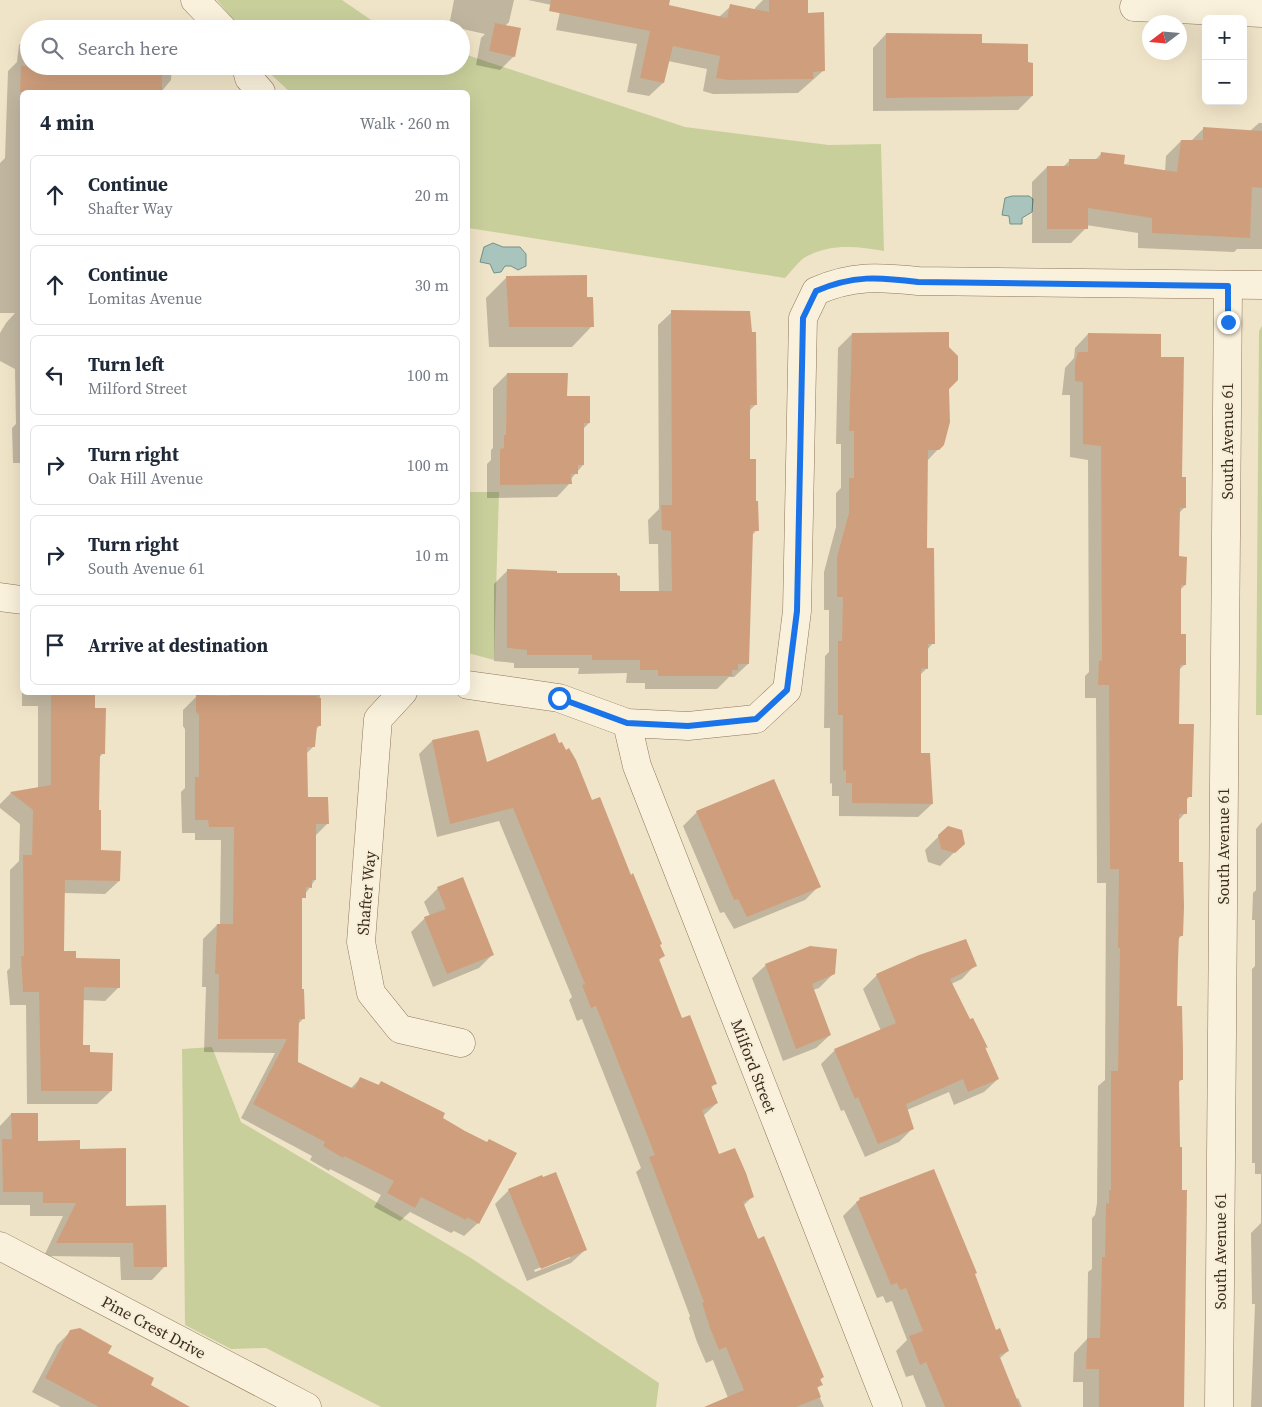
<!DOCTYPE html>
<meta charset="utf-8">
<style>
body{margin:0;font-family:"Source Serif 4",serif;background:#f2f2f3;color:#1f2937}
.controls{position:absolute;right:15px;top:15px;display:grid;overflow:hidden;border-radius:8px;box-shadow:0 5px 20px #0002}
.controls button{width:45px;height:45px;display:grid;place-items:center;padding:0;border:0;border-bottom:1px solid #e0e1e3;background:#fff;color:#1f2937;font:25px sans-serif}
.compass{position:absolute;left:1142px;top:15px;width:45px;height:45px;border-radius:50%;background:#fff;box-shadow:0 5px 20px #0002;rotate:254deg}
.stop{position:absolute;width:15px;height:15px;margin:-11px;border:4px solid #1a73e8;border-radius:50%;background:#fff}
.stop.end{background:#1a73e8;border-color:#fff;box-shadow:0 1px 5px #0008}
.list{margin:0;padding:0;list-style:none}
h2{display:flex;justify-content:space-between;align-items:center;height:65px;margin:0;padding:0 20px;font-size:21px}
h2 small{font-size:16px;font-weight:400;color:#747a83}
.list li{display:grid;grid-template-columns:32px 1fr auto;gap:15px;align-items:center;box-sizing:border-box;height:80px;margin:0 10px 10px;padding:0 10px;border:1px solid #e0e1e3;border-radius:8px}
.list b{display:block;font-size:19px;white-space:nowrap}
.list p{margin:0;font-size:16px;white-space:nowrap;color:#747a83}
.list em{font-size:16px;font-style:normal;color:#747a83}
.icon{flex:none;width:28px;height:28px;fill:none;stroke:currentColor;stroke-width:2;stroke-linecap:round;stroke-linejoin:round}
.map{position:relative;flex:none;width:1262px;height:1407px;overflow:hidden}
.search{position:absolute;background:#fff;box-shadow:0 5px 20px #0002;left:20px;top:20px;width:450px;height:55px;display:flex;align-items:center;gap:12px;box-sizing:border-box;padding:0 18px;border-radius:28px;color:#747a83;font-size:19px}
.panel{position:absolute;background:#fff;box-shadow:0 5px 20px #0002;left:20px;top:90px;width:450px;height:605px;border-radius:8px}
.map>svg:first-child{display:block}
.green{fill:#c9cf9b}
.water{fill:#a9c4bc;stroke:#6f938a}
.shadow{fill:#0003;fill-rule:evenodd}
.building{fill:#cf9f7d}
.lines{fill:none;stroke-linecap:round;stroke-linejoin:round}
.minor-casing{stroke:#8d765c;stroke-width:29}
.minor{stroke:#faf1dc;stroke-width:28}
.route{stroke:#1a73e8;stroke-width:6}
.labels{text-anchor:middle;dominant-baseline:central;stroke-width:4;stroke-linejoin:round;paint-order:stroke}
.street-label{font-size:16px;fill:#3d2e20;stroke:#f7eed8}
</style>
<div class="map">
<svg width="1262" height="1407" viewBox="0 0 1262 1407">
<rect width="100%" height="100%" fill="#f0e4c8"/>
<g class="green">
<path d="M217 0H342L377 24 391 29H241Z"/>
<path d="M461 53 685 127 829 145 881 144 884 251C857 246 829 243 804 258 797 263 791 272 785 278L468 228V92H290L262 66H461Z"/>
<path d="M1262 326V715H1256L1259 331Z"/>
<path d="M468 492H499L494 660 468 653Z"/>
<path d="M212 1047 241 1122 471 1258 659 1383 656 1407H381L266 1348 231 1349 185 1325 182 1049Z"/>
</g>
<g class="water">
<path d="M1012 196H1029L1033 199 1032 212 1022 218V224H1010L1009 216 1002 215 1005 198Z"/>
<path d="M493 243 503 247H520L526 254V266L518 270 511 266H505L501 272 494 273 490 264 480 262 484 247Z"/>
</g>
<g class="shadow">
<path d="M454 0H514L509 22 505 26 514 56 500 70 476 65 481 38 485 34 449 26Z"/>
<path d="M528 0H668L667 6 719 17 731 6 755 11V8L763 0H807V14L823 71 798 93 713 94 703 91 707 69 668 61 663 83 649 96 627 92 637 44 556 30 561 7Z"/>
<path d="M886 34 981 44 1027 64 1032 96 1018 110 873 111V48Z"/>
<path d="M29 36V66H172L171 80 161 92H22V463H13L12 428 16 424 15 369 0 361V333L6 323 15 313H0V163L5 158 8 71 17 62 19 45Z"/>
<path d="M1259 123H1262V249H1237L1234 252 1138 248V233L1086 225V228L1071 243H1032V182L1047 167H1063L1070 160H1095L1101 154 1122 165 1165 172 1166 156 1181 141H1191L1204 128 1250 131Z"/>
<path d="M507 277 586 298 592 326 572 347H489L486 298Z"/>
<path d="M672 312 755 405 749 411V451L757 530 751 536 748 664 734 677H729L717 689H645V683H626L627 673 578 674 579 668H514V663L494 661V584L507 571 556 574 618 592 659 593 658 544H649L648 520 659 509 658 325Z"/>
<path d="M852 334 948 388 943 444 927 461 925 550 933 643 927 650V668L920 675V754L932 804 918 817 839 816V796H832V783L830 784V728H824L825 656 829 652V610H824V572L836 527V493L841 488V444H836L838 348Z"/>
<path d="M1088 334 1159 358 1185 507 1178 514V558L1185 585 1180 590 1179 635 1185 664 1178 671V725L1190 796 1185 801V813L1178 821 1177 863 1182 935 1177 940 1176 1008 1182 1079 1177 1084 1183 1407H1083V1382H1073L1074 1353 1087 1339 1088 1272 1092 1269V1218L1095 1215 1097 1203 1098 1086 1105 1080 1106 883H1097L1096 698H1085V676L1089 672 1088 460 1070 457V395H1062L1065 368 1074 358 1075 348Z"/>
<path d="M507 374 566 397 589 423 583 429V465L570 480V483L557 497 487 498V464L491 460V450L493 448V388Z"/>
<path d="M22 678V692H95V709L103 753 99 758 97 811 100 852 119 881 105 894 64 893 63 952 119 987 105 1001 82 1000 81 1047 89 1054 111 1091 97 1104H27L26 1005H10L7 971 10 968V870L19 861 20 824 0 808V804L11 793 38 788V706H22Z"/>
<path d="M229 692H320V725L315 730 314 746 306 754V798L328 823 315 836V880L301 900V990L304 1018 297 1025V1063L350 1089 360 1079 378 1086 381 1082 441 1118 478 1223 464 1236 454 1231 451 1233 410 1212 400 1221 374 1207 381 1195 330 1169 329 1171 310 1160 312 1156 241 1118 275 1053 204 1052 206 987H202L203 939 217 925H220L221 840H195V833H182L181 792 185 788V729L183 726V710L196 697H229Z"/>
<path d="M432 741 486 763 591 801 659 946 663 956 658 961 681 1020 715 1083 711 1088 717 1103 703 1116 718 1156 752 1197 743 1206 823 1377 819 1381 821 1385 816 1389 824 1407H727L730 1403 713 1360 706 1363 697 1342 689 1318 690 1316 636 1172 641 1168 582 1019 577 1021 569 1000 572 997 499 821 437 837 419 754Z"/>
<path d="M697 812 819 886 805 900 734 929 724 912 720 913 683 826Z"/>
<path d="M1262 822V1407H1251L1255 1304H1252L1251 1233 1261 1223V1174H1255V1163H1252V969L1255 966V920H1252L1253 893 1256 890V829Z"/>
<path d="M939 836 964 843 940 866 928 862 925 850Z"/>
<path d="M438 888 493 954 479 968 433 987 411 932 425 918 430 916 424 902Z"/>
<path d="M766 965 833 974 819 988 813 990 830 1035 816 1048 783 1061 752 978Z"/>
<path d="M975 965 962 979 951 984 969 1021 986 1047 985 1049 998 1079 984 1092 954 1105 949 1092 907 1110 913 1128 899 1142 865 1157 844 1110 841 1111 821 1064 835 1050 881 1031 863 989 877 975Z"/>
<path d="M11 1114 37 1142 79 1150 125 1207 165 1266 152 1280H121L120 1257 44 1256 63 1216H30V1205H0V1126Z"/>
<path d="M509 1190 585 1250 571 1263 527 1281 495 1204ZM570 1255V1258L535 1272 534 1270Z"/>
<path d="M860 1199 974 1275 996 1331 1008 1351 999 1359 1016 1399 1018 1398 1022 1407H926L913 1375 906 1377 896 1351 907 1340 892 1301 886 1303 883 1296 877 1298 843 1216Z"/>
<path d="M71 1331 106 1354 149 1386 188 1407H61L32 1392 57 1345Z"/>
</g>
<g class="building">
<path d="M551 0H670L669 5 727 18 730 4 769 12V0H808V13L824 12 825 71 813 72V79L728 80 716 78 720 56 673 46 664 83 640 78 650 31 549 11Z"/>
<path d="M495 23 521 28 515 57 489 51Z"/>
<path d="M886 33 982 34V43L1028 44V62L1033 63V96L886 98Z"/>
<path d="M21 66H162V92H20Z"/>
<path d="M1203 127 1262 131V188L1252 187 1250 238 1152 233V218L1088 208V229H1047V166H1069V159H1100L1101 152 1125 155 1124 164 1177 172 1181 140H1203Z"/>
<path d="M587 275V297H593L594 327H509L506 276Z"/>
<path d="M671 310 750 311 752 332H756L757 405H750V459H756V501H758L759 531H753L749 664H738V670H732V676H658V670H640V660H592V655H527V650L507 648V569L557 571V573H617V575L620 576V591H672L671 531 662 530 661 505H672Z"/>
<path d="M949 332V347L958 356V380L949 389 950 422 944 445 939 450H928L927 548H934L935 644H928V669L922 668 921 672V753H930L933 804 852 803V783H846V770L843 771V715H838V641H842L843 597H837V557L849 513V478H854V431H849L852 333Z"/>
<path d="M1088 333 1161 334V357H1184L1182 477H1186V508H1180L1179 556 1187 557 1186 585H1181V634H1186V665H1180L1179 724H1194L1192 797H1187V814H1179V862H1183L1184 907 1183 936H1179L1178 960 1177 1006H1182L1183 1051V1080H1179L1180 1147H1182V1190H1187L1184 1407H1099V1369H1086L1087 1338H1100L1102 1257H1105L1106 1203 1109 1204V1190H1111V1071H1118L1120 948H1118L1119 869H1110L1109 685H1098L1099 661 1102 660 1101 446 1083 444V382L1075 381V363L1078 352H1088Z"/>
<path d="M507 373H568L567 396H590V423H584V465H578V474H571L572 484 500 485V449L504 448V435H506Z"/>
<path d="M51 692H95V708H106L105 754H100L99 810H101V850L121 851 120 881 65 880 64 951H76V958L120 959V988L84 987 83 1045H90V1052L113 1053 112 1091H41L39 992H23L21 956H24L23 855H32L33 810 10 792 51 785Z"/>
<path d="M196 695 317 696V698H321V726H317L315 747H307L308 797H328L329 824H316V880H312V888L306 887V898H302V989H304L305 1019H299L298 1062 354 1089 360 1077 379 1085 381 1081 445 1113 443 1118 465 1131 487 1142 489 1139 517 1153 479 1224 467 1217 466 1220 421 1197 415 1208 387 1193 394 1181 344 1156 343 1158 323 1146 325 1142 253 1104 287 1039H218L219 974H215L217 924H233L234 827H209L208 820H195V777H199V715L196 712Z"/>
<path d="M477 730 479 731 487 762 555 733 559 743 562 742 566 750 569 748 576 760 592 800 600 797 631 875 633 873 662 944 660 945 665 956 659 959 682 1018 690 1015 717 1084 711 1086 718 1103 702 1110 719 1154 735 1148 746 1173 754 1197 743 1202 758 1239 764 1236 824 1377 820 1379 823 1385 817 1387 821 1397 796 1407H704L744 1390 726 1347 719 1350 710 1328 702 1303 704 1302 649 1157 655 1155 596 1006 591 1008 582 985 585 984 513 808 450 824 432 740Z"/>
<path d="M774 779 821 887 747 917 738 899 734 900 696 811Z"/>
<path d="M948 826 962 830 965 844 955 853 941 849 938 835Z"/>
<path d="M463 877 494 955 447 974 424 917 446 909 437 887Z"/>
<path d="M966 939 977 966 950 979 970 1019 973 1018 988 1048 985 1047 999 1079 968 1092 963 1079 906 1104 914 1129 878 1144 858 1097 855 1099 834 1049 896 1023 876 974 919 955Z"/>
<path d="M810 946 837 949 835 974 812 984 831 1035 796 1049 765 964Z"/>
<path d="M11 1113H38V1141L80 1140V1149L126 1148V1206L166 1205 167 1267H134L133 1243H56L76 1203H43V1192H3L2 1139H12Z"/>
<path d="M934 1169 977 1273 975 1274 996 1330 1000 1328 1009 1351 999 1355 1020 1407H945L926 1362 920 1365 909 1336 923 1331 906 1288 900 1290 897 1283 891 1285 856 1202 860 1200 859 1198Z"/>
<path d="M556 1172 587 1250 541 1269 508 1189 542 1175 543 1177Z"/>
<path d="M80 1328 112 1346 108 1353 154 1378 151 1385 190 1407H99L45 1378 70 1330Z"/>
</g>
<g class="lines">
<defs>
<g id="minor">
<path d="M195 0 223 29"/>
<path d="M1134 7 1262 13"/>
<path d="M246 66 249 78 261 92"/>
<path d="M0 597 22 600"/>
<path d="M468 685 559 698 627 723 688 726 756 719 787 690 797 611 803 318 816 291C853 275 879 277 918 281L1262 285"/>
<path d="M403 692 378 719 361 942 371 993 400 1029 461 1043"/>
<path d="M627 723 637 766 888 1407"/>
<path d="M0 1246 307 1407"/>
<path d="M1219 1407 1228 286"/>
</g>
</defs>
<use href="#minor" class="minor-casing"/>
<use href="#minor" class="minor"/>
</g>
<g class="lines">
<path class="route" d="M559 698 627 723 688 726 756 719 787 690 797 611 803 318 816 291C853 275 879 277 918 282L1228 286V322"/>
</g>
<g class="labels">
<g class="street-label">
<text transform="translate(1227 441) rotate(-90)">South Avenue 61</text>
<text transform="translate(1223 846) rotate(-90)">South Avenue 61</text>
<text transform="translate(366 893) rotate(-85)">Shafter Way</text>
<text transform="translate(754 1066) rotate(69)">Milford Street</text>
<text transform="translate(1220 1251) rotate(-90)">South Avenue 61</text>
<text transform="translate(154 1327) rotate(28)">Pine Crest Drive</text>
</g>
</g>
</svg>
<div class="controls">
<button>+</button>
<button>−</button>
</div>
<svg class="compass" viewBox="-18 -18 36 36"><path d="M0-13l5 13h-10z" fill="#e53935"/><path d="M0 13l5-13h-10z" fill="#747a83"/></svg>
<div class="stop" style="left:559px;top:698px"></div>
<div class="stop end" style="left:1228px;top:322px"></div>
<div class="search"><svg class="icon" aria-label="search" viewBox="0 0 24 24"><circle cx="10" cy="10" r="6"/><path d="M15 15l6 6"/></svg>Search here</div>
<section class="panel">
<h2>4 min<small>Walk · 260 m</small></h2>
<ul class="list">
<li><svg class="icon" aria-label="ahead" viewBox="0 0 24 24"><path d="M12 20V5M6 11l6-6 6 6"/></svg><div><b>Continue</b><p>Shafter Way</p></div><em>20 m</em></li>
<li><svg class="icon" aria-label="ahead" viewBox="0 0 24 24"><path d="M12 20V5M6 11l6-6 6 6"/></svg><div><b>Continue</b><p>Lomitas Avenue</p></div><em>30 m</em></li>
<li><svg class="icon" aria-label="left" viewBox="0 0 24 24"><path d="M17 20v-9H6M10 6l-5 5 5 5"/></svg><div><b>Turn left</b><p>Milford Street</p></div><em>100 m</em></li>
<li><svg class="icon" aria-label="right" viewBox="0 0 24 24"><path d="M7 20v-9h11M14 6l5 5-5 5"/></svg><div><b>Turn right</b><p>Oak Hill Avenue</p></div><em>100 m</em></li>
<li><svg class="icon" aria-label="right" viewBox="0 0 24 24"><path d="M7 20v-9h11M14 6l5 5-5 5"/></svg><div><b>Turn right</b><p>South Avenue 61</p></div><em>10 m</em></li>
<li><svg class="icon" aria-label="arrive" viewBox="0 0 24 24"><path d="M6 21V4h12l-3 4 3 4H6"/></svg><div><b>Arrive at destination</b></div></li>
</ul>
</section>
</div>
